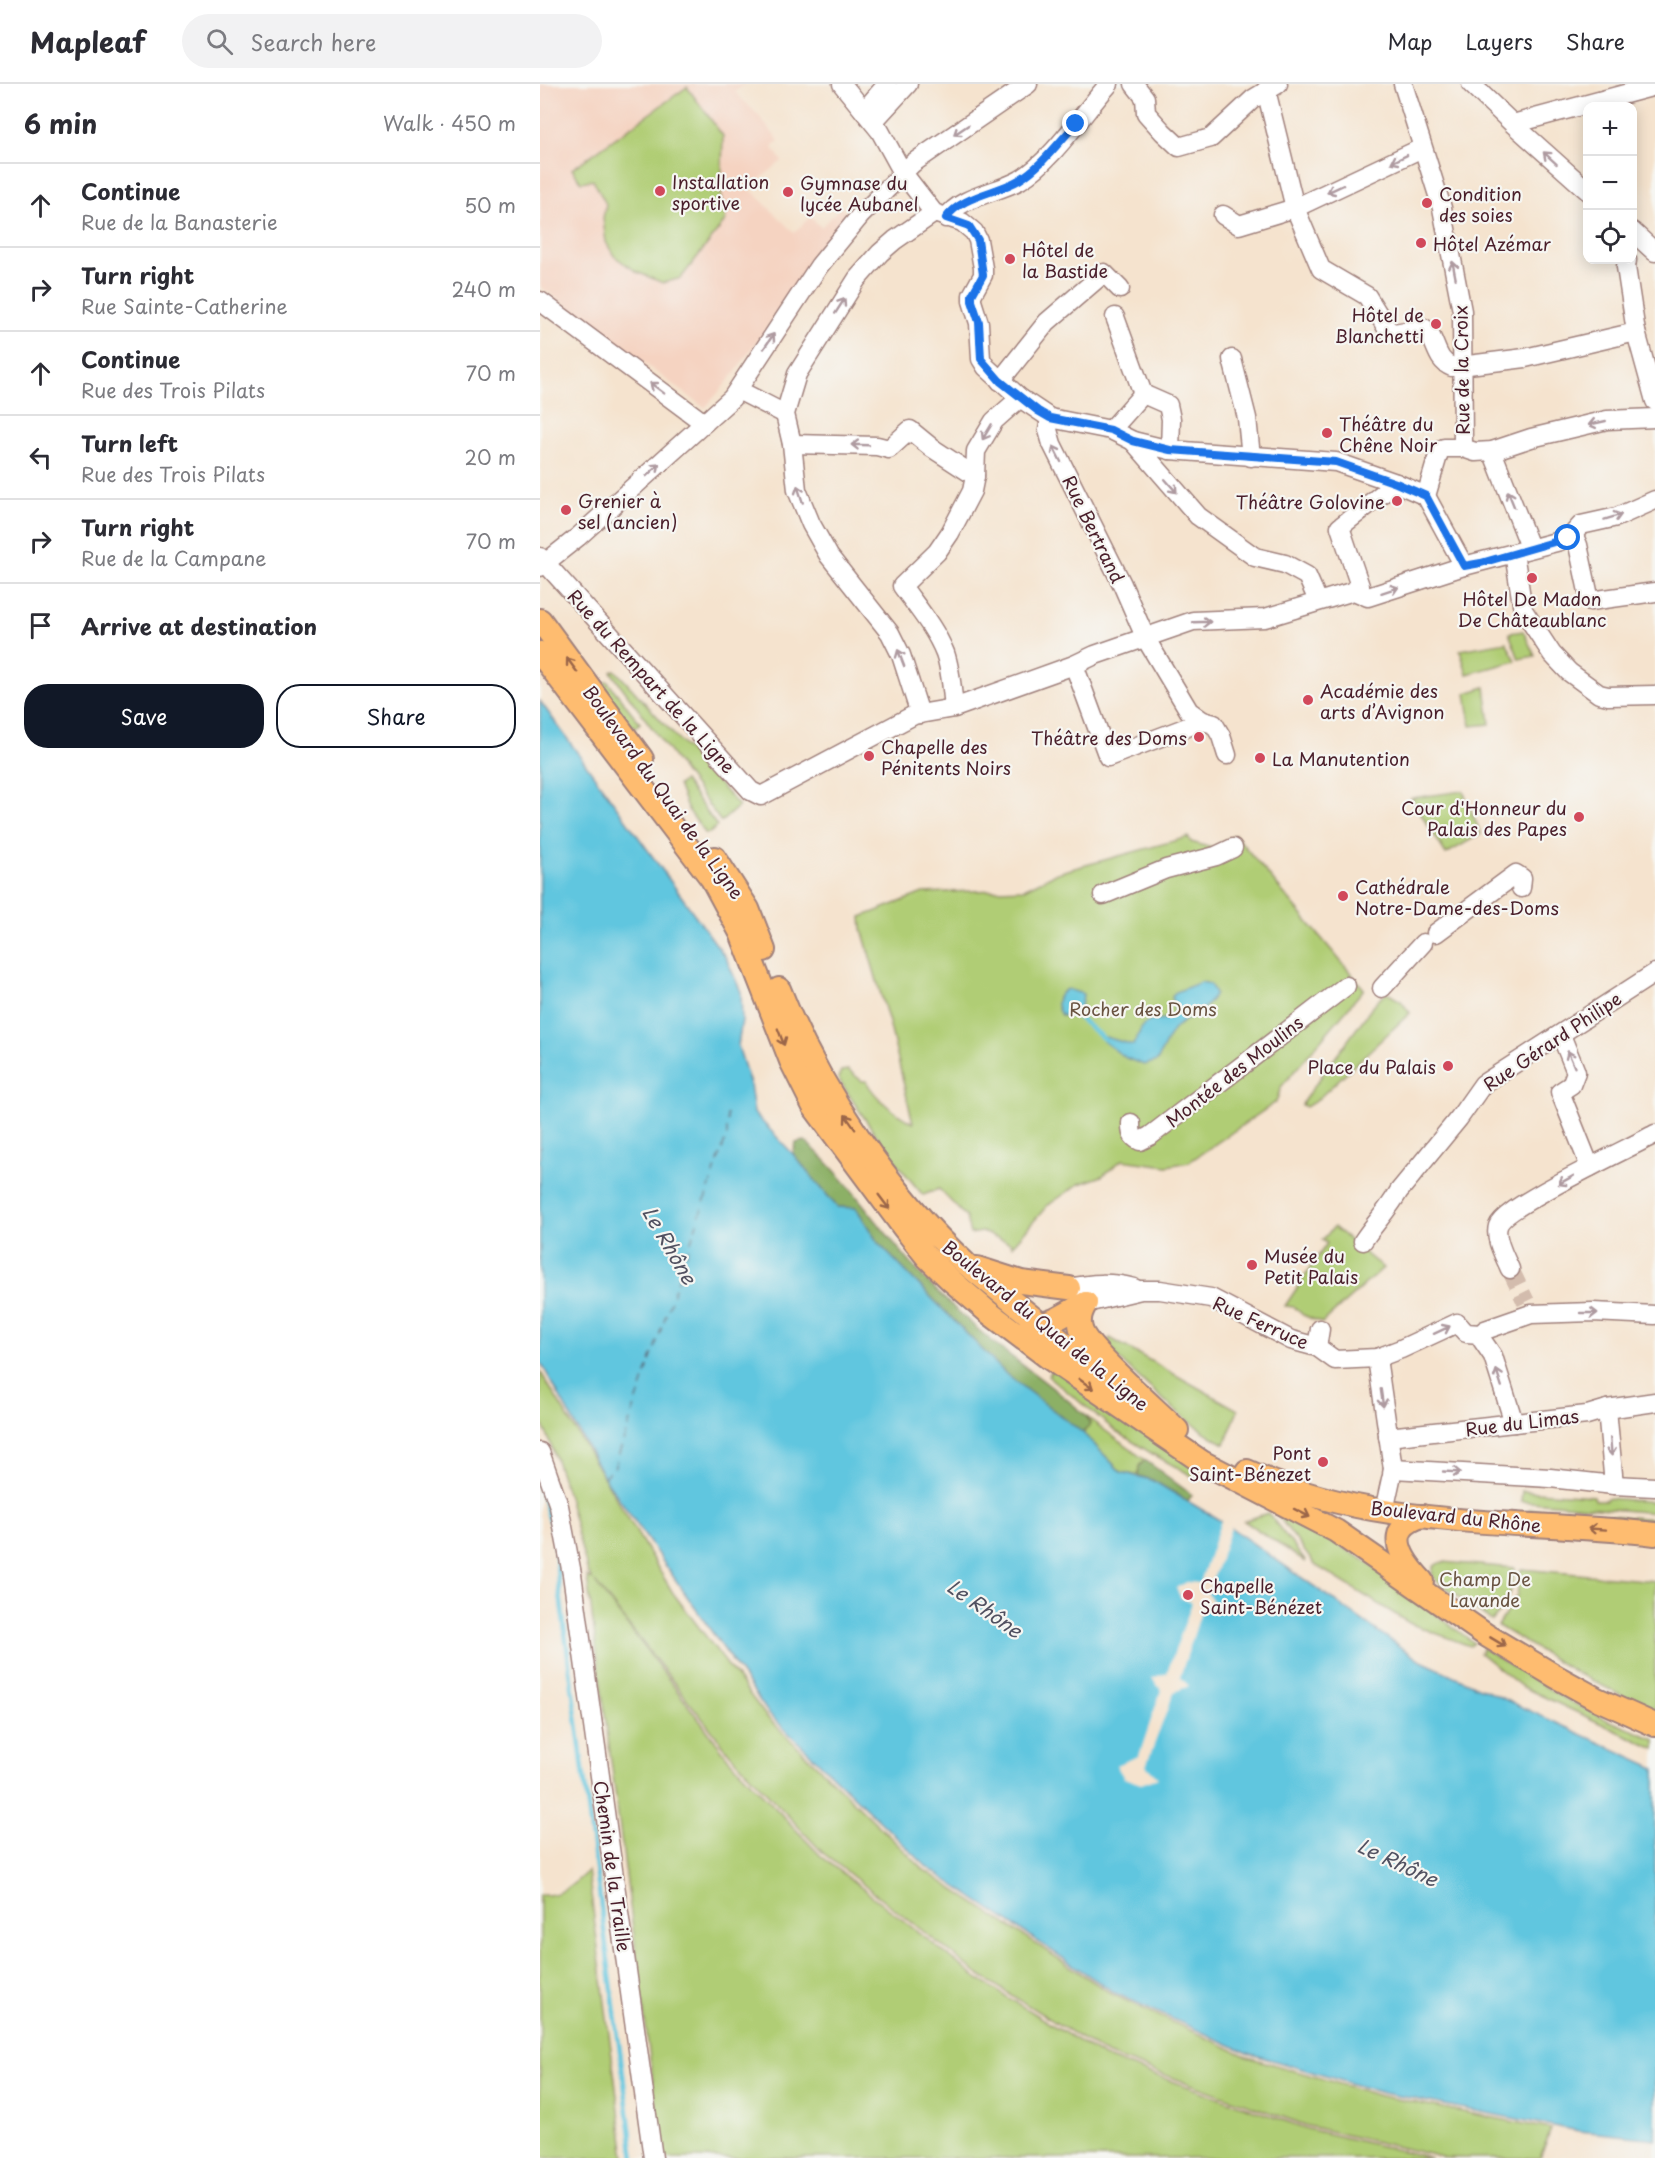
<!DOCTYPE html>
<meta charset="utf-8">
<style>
body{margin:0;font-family:"Playpen Sans",sans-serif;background:#f2f2f3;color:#2b2b33}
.controls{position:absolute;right:18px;top:18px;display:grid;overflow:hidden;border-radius:12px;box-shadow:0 3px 15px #0003}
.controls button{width:54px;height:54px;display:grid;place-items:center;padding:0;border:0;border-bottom:2px solid #e1e1e2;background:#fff;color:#2b2b33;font:30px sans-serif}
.stop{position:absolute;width:18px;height:18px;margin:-14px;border:4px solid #1a73e8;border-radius:50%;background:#fff}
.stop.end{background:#1a73e8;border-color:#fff;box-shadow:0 2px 6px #0008}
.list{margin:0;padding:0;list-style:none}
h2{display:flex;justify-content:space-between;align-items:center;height:78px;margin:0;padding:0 24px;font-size:26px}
h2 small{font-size:20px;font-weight:400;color:#7c7c81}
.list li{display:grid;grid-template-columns:39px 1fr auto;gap:18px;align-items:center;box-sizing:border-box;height:84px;padding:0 24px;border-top:2px solid #e1e1e2}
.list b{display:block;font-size:22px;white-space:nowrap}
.list p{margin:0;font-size:20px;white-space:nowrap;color:#7c7c81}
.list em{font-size:20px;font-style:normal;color:#7c7c81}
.actions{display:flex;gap:12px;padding:18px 24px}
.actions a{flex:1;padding:14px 0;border:2px solid #111827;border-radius:24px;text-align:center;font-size:21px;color:#111827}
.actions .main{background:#111827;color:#fff}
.icon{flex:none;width:33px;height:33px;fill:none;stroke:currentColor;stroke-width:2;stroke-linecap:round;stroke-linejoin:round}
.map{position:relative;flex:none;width:1115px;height:2074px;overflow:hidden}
header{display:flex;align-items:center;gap:36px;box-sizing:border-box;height:84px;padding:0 30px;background:#fff;border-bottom:2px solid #e1e1e2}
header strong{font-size:28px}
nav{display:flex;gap:33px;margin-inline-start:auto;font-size:21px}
.search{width:420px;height:54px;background:#f2f2f3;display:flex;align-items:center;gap:15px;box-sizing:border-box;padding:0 21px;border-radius:33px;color:#7c7c81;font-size:22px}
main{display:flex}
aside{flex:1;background:#fff}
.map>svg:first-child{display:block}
.built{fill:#f5d3c1}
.green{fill:#b0cd74;stroke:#7d7650;stroke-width:1.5}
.forest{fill:#8cb066;stroke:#6b6848;stroke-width:1.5}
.water{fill:#61c6df;stroke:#567285;stroke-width:1.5}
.pier{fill:#f5e3ce}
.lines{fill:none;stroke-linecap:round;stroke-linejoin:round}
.stream{stroke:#61c6df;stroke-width:4.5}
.ferry{stroke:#515161;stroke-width:1.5;stroke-dasharray:8 6;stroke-linecap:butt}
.minor-tunnel{stroke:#d3bcad;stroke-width:18;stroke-dasharray:18 9;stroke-linecap:butt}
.minor-casing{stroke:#a0817c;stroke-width:21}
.major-casing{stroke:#a0817c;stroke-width:26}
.minor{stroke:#fff;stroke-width:18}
.major{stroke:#febc70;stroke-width:22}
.oneway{stroke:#ae9aa0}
.oneway2{stroke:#9b664a}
.route{stroke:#1a73e8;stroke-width:8}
.poi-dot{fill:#d1495b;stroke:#f6f6f2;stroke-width:2}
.labels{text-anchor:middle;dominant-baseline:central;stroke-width:4.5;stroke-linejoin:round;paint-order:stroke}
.poi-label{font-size:18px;fill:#4a1f2b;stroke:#f6f6f2;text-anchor:start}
.street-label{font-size:18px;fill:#4a1f2b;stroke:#f6f6f2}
.park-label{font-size:18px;fill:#695341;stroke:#f6f6f2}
.water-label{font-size:20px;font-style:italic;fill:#515161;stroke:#f6f6f2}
</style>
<header>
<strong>Mapleaf</strong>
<div class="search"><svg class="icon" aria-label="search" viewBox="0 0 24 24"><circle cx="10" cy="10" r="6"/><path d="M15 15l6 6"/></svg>Search here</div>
<nav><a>Map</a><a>Layers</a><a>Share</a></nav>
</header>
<main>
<aside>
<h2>6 min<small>Walk · 450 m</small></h2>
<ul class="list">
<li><svg class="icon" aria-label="ahead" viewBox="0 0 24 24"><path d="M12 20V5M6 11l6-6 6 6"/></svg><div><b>Continue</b><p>Rue de la Banasterie</p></div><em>50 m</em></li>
<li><svg class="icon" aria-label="right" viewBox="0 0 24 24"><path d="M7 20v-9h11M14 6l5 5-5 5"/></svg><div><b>Turn right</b><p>Rue Sainte-Catherine</p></div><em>240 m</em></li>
<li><svg class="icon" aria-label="ahead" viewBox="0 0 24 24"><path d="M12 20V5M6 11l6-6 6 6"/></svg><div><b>Continue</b><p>Rue des Trois Pilats</p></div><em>70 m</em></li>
<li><svg class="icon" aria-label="left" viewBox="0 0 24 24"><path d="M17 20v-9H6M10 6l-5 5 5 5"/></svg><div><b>Turn left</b><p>Rue des Trois Pilats</p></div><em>20 m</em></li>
<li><svg class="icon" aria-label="right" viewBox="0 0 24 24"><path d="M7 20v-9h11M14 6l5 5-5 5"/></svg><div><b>Turn right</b><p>Rue de la Campane</p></div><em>70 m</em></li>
<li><svg class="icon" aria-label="arrive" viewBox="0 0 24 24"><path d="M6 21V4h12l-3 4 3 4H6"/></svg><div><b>Arrive at destination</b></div></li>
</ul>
<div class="actions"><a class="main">Save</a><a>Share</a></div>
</aside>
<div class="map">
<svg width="1115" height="2074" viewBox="0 0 1115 2074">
<rect width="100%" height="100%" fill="#f6f6f2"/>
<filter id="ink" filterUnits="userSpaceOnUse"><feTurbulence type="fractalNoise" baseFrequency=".0167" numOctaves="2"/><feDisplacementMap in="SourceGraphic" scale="12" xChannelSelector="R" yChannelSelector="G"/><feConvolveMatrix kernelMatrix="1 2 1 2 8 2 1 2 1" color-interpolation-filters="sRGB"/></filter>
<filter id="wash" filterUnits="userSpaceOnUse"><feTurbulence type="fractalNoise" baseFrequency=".008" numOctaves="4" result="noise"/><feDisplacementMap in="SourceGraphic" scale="24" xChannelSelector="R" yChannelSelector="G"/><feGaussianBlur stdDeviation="1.35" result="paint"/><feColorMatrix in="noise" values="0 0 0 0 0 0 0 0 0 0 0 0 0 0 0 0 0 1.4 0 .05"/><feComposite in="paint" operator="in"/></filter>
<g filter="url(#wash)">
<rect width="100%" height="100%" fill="#f5e3ce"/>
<path class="built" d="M0 0H204L195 8 218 31 239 57 232 63 242 77 209 104 254 149 270 133 281 143 300 124 309 132 252 207 194 290 165 324 0 202Z"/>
<g class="green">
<path d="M147 3 183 52 181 115 186 136 141 194 123 199 97 188 74 172 66 158 63 134 66 120 53 96 41 98 32 85Z"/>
<path d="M983 547 995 572 979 575 969 549Z"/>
<path d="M966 558 976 577 927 590 920 566Z"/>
<path d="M75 586 199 722 181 738 71 588Z"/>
<path d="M67 597 100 639 95 644 75 629 58 603Z"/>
<path d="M945 603 950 640 931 642 926 609Z"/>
<path d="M144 697 177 742 171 748 166 750 148 726 138 701Z"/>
<path d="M923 707 941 750 906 770 871 714Z"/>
<path d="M695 751 824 905 741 1003 736 1018 649 1078 627 1082 582 1076 562 1092 539 1100 507 1122 472 1162 471 1159 442 1148 430 1150 426 1133 399 1105 383 1111C351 1074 324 1035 298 994L301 987 308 986 322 997H326C335 1014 355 1030 373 1039L350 942 322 845 321 833 383 809 484 805 517 789 648 753 651 758 672 764Z"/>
<path d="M847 909 861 917 870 929 776 1017 766 1023 762 1021 764 1016 836 918Z"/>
<path d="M794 1143 843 1184 782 1239 763 1231 754 1223 745 1222 787 1159 782 1156Z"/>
<path d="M570 1254 698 1326 685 1360C639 1336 604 1296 564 1262Z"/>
<path d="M513 1285 661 1386 656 1394 611 1369 577 1348 508 1292Z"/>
<path d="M0 1287 133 1509 226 1632 384 1786 572 1910 708 1973 841 2012 1011 2045 1000 2074H906L768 2042 566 1970 439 1891 283 1769 190 1670 55 1498 188 1674 281 1772 438 1895 564 1973 768 2045 892 2074H123L47 1493 53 1496 48 1489 27 1409 9 1355 0 1336Z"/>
<path d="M547 1333 605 1376 599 1382 598 1392 581 1388 543 1349 550 1340Z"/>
<path d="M982 1407 1054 1412 1055 1416H1066L1067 1414 1115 1418V1429L981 1417Z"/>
<path d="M729 1420 824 1476 934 1559 930 1562 871 1540 775 1481Z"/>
<path d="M989 1425 1115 1435V1442L988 1431Z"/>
<path d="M728 1429 766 1478 704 1437Z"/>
<path d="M903 1478 974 1484C973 1504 966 1522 952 1537L893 1494C891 1485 893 1480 903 1478Z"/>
<path d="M981 1485 1115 1497V1628L1035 1588 958 1542 977 1511Z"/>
<path d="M943 1564 1022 1613 1065 1635 1115 1655V1665L981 1602 940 1569Z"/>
<path d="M48 1787 85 2074H0V1811C21 1813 34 1800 48 1787Z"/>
</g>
<g class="forest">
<path d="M265 1057C312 1098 344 1153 387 1197 408 1219 431 1240 454 1259 485 1284 518 1306 547 1333L550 1340 543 1349 467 1291 338 1159 316 1124 297 1123 253 1070 256 1059Z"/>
<path d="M605 1376 652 1411 648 1417 612 1396 598 1392 599 1382Z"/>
</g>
<g class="water">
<path d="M0 617 186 874 201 908 202 936 198 962 210 1000 214 1029 253 1070 297 1123 316 1124 338 1159 467 1291 543 1349 581 1388 612 1396 681 1437 879 1576 1115 1684V2055L1039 2047 843 2009 708 1969 575 1909 387 1783 229 1630 64 1393 0 1277Z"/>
<path d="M661 898 670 900 675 909C665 930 651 930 636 943 628 951 623 966 617 977L604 981 586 974 563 957 565 953 593 961 603 941 611 936 626 935 635 928 632 913 636 908Z"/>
<path d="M527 905 543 910C542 922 539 928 528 933L521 931C514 920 516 911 527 905Z"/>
</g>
<path class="pier" d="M682 1434 692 1441 668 1510 677 1522 662 1525 640 1593 649 1602 634 1608 606 1682 618 1694 601 1700 584 1694 576 1681 599 1672 621 1606 612 1594 627 1589 652 1519 641 1514 636 1504 647 1498 660 1499Z"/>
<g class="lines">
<g class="stream">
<path d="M534 930 564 955"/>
<path d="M0 1399 15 1456 18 1495 94 2074"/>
</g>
<path class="ferry" d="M64 1393 74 1384 187 1051V1025"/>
</g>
</g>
<g filter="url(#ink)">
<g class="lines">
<path class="minor-tunnel" d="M970 1185 986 1218"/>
<defs>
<g id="minor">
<path d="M302 0 340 47 363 89 394 129 422 138 434 148 438 156 443 184V191L432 211V217L439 239 441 275 446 283 480 314 510 334 571 346 593 357 630 366 796 378 856 399 886 412 924 482"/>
<path d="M594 0 605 14 606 29 623 48 639 63 671 54 713 15 738 0"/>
<path d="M863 0 902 124 922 227 923 364"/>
<path d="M931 0 973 40 1048 107"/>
<path d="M726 6 755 124 882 64"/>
<path d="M324 27 347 0"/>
<path d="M333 38 368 0"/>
<path d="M973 40 1115 2"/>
<path d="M683 131 699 141 755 124 781 185 827 212 848 246 854 249 884 244C897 254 894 276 912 283L985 274 1096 248"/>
<path d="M406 134C421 112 457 109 480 96 513 76 543 29 569 0"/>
<path d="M1092 147 1115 168"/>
<path d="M1087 176 1086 183 1096 248 1115 317"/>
<path d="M0 217 164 339"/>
<path d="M692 275 707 334 711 373"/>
<path d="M460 297 507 238 564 189 580 205"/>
<path d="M198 306 245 330"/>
<path d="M603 310 628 321 631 335 630 366"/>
<path d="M510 334 508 346 512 360 582 500 606 555 649 627 663 637 674 640 681 652 687 671"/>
<path d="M571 346 603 310 575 233"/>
<path d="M593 357 658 432 715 473 745 480 767 492 778 517"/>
<path d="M252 360 337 362 349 365 370 346 392 364 435 392"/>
<path d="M952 367 990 463"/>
<path d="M886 412 899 368 904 364H923L935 368 952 367 991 354 1067 336 1115 334"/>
<path d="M1033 450 1038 461 1050 517 1115 508"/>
<path d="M974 469 983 526 1012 570 1029 588 1059 610 1068 612 1115 611"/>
<path d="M0 473 211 707 221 712 374 631 414 624 534 581 555 571 653 537 725 534 814 507 828 513 924 482 1020 457 1033 450 1041 441 1077 433 1115 416"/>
<path d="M0 483 38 453 192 314 279 182 320 132 373 79 488 0"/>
<path d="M820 508V502L800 443 856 399"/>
<path d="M534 581 568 673 663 637"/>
<path d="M414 624C412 606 411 586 405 569 395 544 377 523 362 502L397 468 410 449 432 407 435 392 436 367 454 337 480 314"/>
<path d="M380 630 361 571 350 549 289 472 271 440 257 406 252 360 245 330 257 290 317 195 340 169 355 156 394 129"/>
<path d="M563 811 626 785 676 772 693 764"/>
<path d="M896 849 976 790 982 794 981 804"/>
<path d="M842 904 883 859"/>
<path d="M1023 956 1036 988 1031 1001 1020 1008 1050 1083"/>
<path d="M591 1039C591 1048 591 1053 600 1057L610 1052 806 902"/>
<path d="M823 1157C834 1140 849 1125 859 1107L919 1034 943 1000 1115 889"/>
<path d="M970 1185C965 1173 954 1155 958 1142 964 1122 1090 1064 1115 1050"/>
<path d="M529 1204C552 1199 571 1198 594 1204"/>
<path d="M546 1219 601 1206H620L671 1214 751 1256 777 1263 795 1276 837 1274 861 1265 917 1239 926 1249 941 1250"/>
<path d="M941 1250 945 1246 991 1230 1053 1228 1115 1231"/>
<path d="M941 1250 942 1256 953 1272 974 1339"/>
<path d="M777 1263 780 1245"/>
<path d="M837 1274 853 1385 852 1390"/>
<path d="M1067 1325 1074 1401"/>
<path d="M848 1353 1047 1331 1067 1325 1115 1318"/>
<path d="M0 1368 19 1422 32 1490 113 2074"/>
<path d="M853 1385 1010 1394 1074 1401 1115 1403"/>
<path d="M844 1427 851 1395"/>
</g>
<g id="major">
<path d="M0 536 102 675"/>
<path d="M0 569 172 795 201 849 251 977 274 1023 364 1144 387 1173 412 1197 448 1228 509 1274 662 1378 796 1447 946 1551 1015 1592 1055 1614 1115 1641"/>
<path d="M175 774 208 825 224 866"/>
<path d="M239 905C277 1002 350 1110 426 1180L593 1315"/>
<path d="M437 1184 481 1198 529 1204"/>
<path d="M546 1219C541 1228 538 1235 541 1245 546 1265 619 1328 637 1346"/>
<path d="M490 1241C512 1242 527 1228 546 1219"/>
<path d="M707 1387C833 1446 979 1435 1115 1450"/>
<path d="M882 1432C841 1445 862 1476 882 1497"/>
</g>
</defs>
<use href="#minor" class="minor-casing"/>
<use href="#major" class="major-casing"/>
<use href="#minor" class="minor"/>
<use href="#major" class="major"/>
</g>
<defs><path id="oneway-shaft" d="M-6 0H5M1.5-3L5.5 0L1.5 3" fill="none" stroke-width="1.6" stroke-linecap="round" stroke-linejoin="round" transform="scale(1.5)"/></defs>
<g class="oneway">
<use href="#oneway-shaft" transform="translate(421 46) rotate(146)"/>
<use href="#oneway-shaft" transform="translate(1010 74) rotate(-138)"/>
<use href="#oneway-shaft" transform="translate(859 75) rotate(154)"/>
<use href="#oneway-shaft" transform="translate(795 105) rotate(155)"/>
<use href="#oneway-shaft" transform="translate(914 186) rotate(-101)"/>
<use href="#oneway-shaft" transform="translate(300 222) rotate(-57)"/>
<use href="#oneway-shaft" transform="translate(229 257) rotate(-56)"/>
<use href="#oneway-shaft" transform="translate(117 304) rotate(-143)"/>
<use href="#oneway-shaft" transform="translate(1057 339) rotate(167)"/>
<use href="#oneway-shaft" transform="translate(447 348) rotate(121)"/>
<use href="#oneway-shaft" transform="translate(320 361) rotate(-178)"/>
<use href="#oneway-shaft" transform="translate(517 370) rotate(-117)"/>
<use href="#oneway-shaft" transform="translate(113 386) rotate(-43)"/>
<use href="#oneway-shaft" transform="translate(631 402) rotate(49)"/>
<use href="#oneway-shaft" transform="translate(260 410) rotate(-108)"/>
<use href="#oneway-shaft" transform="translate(971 415) rotate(-112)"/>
<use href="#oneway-shaft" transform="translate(1073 433) rotate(-17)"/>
<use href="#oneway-shaft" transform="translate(850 506) rotate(-18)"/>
<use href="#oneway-shaft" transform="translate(662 538) rotate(-2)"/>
<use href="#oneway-shaft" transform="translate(361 574) rotate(-111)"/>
<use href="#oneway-shaft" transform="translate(1031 975) rotate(-113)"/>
<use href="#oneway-shaft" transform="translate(1026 1096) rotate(151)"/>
<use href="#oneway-shaft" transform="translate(1049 1229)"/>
<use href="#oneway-shaft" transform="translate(902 1246) rotate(-25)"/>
<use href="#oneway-shaft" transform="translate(959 1294) rotate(-108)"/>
<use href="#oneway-shaft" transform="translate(842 1314) rotate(82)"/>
<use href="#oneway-shaft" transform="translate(1071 1363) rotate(85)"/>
<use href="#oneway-shaft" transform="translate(912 1388) rotate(3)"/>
</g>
<g class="oneway2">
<use href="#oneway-shaft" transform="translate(32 581) rotate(-126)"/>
<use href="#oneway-shaft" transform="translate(241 953) rotate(69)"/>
<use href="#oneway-shaft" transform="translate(310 1038) rotate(-125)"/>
<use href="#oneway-shaft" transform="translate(344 1118) rotate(53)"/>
<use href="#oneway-shaft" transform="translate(546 1300) rotate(35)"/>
<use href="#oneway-shaft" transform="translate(762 1429) rotate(27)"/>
<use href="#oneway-shaft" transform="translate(1057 1445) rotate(-176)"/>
<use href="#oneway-shaft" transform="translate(958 1558) rotate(31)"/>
</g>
</g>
<g class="lines" filter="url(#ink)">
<path class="route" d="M536 40C518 59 502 82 479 96 457 109 421 112 406 134L429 142 438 156 443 191 432 211V217L439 238 441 275 460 297 498 327 510 334 571 346 593 357 630 366 796 378 856 399 886 412 924 482 941 479 1028 454"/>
</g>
<g class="poi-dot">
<circle cx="120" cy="107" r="6"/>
<circle cx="248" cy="108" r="6"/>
<circle cx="887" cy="119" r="6"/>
<circle cx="881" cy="159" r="6"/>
<circle cx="470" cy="175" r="6"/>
<circle cx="896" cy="240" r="6"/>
<circle cx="787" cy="349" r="6"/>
<circle cx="857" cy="417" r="6"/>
<circle cx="26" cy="426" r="6"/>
<circle cx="992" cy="494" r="6"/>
<circle cx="768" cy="616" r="6"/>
<circle cx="659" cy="653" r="6"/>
<circle cx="329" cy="672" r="6"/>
<circle cx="720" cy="674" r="6"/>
<circle cx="1039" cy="733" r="6"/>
<circle cx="803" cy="812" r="6"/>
<circle cx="908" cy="982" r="6"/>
<circle cx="712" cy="1181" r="6"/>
<circle cx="783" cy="1378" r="6"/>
<circle cx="648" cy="1511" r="6"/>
</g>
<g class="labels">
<g class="poi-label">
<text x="132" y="97">Installation<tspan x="132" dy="21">sportive</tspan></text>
<text x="260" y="98">Gymnase du<tspan x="260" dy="21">lycée Aubanel</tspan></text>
<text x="899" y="109">Condition<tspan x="899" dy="21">des soies</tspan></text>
<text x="893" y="159">Hôtel Azémar</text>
<text x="482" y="165">Hôtel de<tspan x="482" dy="21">la Bastide</tspan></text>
<text x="884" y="230" text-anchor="end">Hôtel de<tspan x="884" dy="21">Blanchetti</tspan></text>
<text x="799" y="339">Théâtre du<tspan x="799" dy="21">Chêne Noir</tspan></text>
<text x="38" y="416">Grenier à<tspan x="38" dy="21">sel (ancien)</tspan></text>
<text x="845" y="417" text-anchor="end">Théâtre Golovine</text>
<text x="992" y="514" text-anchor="middle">Hôtel De Madon<tspan x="992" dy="21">De Châteaublanc</tspan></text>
<text x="780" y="606">Académie des<tspan x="780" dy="21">arts d’Avignon</tspan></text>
<text x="647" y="653" text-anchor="end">Théâtre des Doms</text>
<text x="341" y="662">Chapelle des<tspan x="341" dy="21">Pénitents Noirs</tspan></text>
<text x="732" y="674">La Manutention</text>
<text x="1027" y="723" text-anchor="end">Cour d'Honneur du<tspan x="1027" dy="21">Palais des Papes</tspan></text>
<text x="815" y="802">Cathédrale<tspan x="815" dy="21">Notre-Dame-des-Doms</tspan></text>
<text x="896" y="982" text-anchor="end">Place du Palais</text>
<text x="724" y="1171">Musée du<tspan x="724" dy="21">Petit Palais</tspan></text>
<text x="771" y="1368" text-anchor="end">Pont<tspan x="771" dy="21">Saint-Bénezet</tspan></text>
<text x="660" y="1501">Chapelle<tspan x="660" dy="21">Saint-Bénézet</tspan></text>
</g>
<g class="street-label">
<text transform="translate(921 286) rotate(-91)">Rue de la Croix</text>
<text transform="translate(554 445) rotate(64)">Rue Bertrand</text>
<text transform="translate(112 597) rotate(48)">Rue du Rempart de la Ligne</text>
<text transform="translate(124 708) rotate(54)">Boulevard du Quai de la Ligne</text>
<text transform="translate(1012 957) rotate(-34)">Rue Gérard Philipe</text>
<text transform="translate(694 987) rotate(-38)">Montée des Moulins</text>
<text transform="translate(721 1238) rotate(24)">Rue Ferruce</text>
<text transform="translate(506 1241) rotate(39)">Boulevard du Quai de la Ligne</text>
<text transform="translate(982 1338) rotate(-7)">Rue du Limas</text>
<text transform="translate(916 1432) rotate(6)">Boulevard du Rhône</text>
<text transform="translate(73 1782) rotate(82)">Chemin de la Traille</text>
</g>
<g class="park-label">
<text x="603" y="924">Rocher des Doms</text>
<text x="945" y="1494">Champ De<tspan x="945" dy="21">Lavande</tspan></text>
</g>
<g class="water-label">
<text transform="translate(130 1161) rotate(60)">Le Rhône</text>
<text transform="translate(445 1524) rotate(35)">Le Rhône</text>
<text transform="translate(858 1778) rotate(25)">Le Rhône</text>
</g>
</g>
</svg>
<div class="controls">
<button>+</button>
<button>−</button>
<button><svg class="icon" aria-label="locate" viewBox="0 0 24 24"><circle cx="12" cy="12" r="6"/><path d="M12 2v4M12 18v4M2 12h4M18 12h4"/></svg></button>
</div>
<div class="stop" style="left:1028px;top:454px"></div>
<div class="stop end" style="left:536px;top:40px"></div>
</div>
</main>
